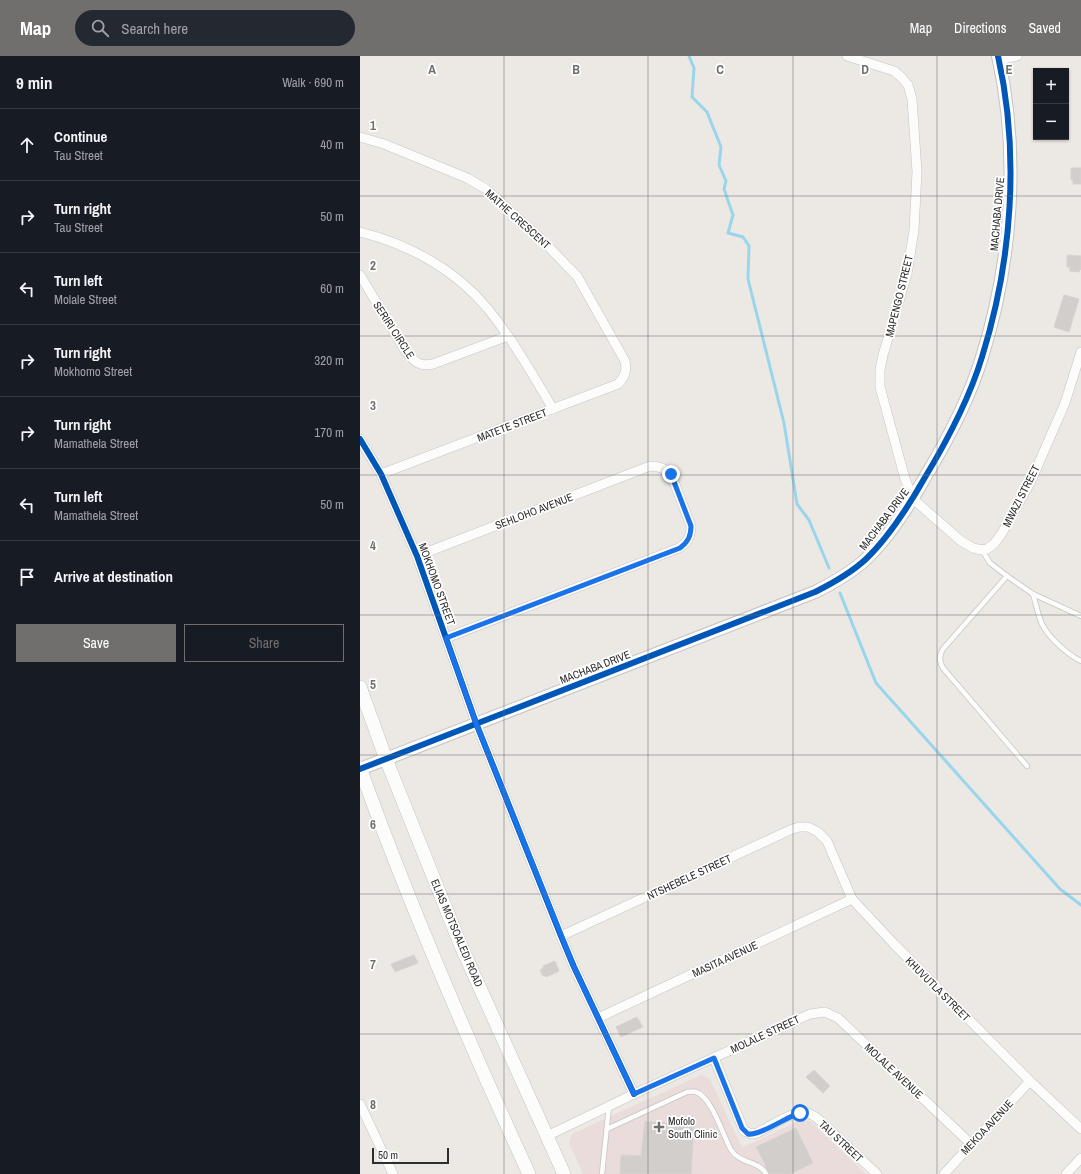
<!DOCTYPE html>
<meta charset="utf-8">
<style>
body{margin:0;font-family:"Archivo Narrow",sans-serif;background:#242831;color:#f1f3f6}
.controls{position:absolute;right:12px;top:12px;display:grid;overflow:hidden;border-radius:0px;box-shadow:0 1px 3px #0004}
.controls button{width:36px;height:36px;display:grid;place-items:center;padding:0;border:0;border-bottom:1px solid #363941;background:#171b24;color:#f1f3f6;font:20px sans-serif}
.scale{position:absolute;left:12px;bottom:10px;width:77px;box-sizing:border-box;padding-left:4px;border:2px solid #2e2e2e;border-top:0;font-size:11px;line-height:14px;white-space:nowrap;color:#2e2e2e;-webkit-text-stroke:3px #fff;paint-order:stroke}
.stop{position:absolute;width:12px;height:12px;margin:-9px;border:3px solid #1a73e8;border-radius:50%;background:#fff}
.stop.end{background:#1a73e8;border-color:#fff;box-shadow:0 1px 4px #0008}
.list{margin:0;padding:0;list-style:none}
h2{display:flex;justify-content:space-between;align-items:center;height:52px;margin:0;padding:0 16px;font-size:17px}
h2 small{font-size:13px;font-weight:400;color:#9ea1a6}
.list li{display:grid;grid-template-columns:26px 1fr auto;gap:12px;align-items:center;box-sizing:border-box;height:72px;padding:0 16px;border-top:1px solid #363941}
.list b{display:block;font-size:15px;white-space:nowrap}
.list p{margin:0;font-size:13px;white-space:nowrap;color:#9ea1a6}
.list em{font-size:13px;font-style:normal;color:#9ea1a6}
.actions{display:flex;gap:8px;padding:12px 16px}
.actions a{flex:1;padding:9px 0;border:1px solid #706f6e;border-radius:0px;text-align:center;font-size:14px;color:#706f6e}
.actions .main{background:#706f6e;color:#fff}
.icon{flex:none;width:22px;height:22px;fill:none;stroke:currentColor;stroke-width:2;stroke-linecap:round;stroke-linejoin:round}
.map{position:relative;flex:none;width:721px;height:1118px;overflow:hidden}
header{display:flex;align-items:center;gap:24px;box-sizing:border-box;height:56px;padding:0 20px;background:#706f6e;color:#fff}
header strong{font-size:19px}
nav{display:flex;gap:22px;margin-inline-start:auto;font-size:14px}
.search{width:280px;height:36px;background:#242831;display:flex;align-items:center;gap:10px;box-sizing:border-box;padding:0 14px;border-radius:22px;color:#9ea1a6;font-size:15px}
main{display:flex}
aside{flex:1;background:#171b24}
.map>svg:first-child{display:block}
.medical{fill:#e9dcdb}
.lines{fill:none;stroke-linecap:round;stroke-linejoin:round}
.stream{stroke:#99d6ec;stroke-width:3}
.building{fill:#d1cecb;stroke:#d7d4d0}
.service-casing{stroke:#c5c4c5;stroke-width:6}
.minor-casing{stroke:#c5c4c5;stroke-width:10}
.tertiary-casing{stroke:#c5c4c5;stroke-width:14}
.secondary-casing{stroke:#c5c4c5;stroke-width:14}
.service{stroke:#fcfcfb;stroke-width:4.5}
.minor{stroke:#fcfcfb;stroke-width:9}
.tertiary{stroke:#fcfcfb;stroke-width:12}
.secondary{stroke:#fcfcfb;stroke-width:13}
.cycleway-casing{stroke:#fff;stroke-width:8}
.cycleway{stroke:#0057b8;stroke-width:6}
.route{stroke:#1a73e8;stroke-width:5}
.grid{fill:none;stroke:#706f6e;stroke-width:1;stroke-opacity:0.55}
.poi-dot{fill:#706f6e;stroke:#fff;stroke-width:1.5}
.labels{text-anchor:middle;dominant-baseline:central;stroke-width:3.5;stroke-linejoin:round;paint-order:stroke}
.street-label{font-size:11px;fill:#2e2e2e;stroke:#fff}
.poi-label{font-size:11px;fill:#2e2e2e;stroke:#fff;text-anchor:start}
.grid-label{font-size:13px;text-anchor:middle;font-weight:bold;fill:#706f6e;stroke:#fff;stroke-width:3.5;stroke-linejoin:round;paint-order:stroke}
</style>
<header>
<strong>Map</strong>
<div class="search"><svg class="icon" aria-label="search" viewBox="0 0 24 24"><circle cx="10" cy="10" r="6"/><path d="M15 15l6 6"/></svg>Search here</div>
<nav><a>Map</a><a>Directions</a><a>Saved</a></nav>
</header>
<main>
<aside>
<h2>9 min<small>Walk · 690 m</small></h2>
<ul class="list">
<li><svg class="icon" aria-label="ahead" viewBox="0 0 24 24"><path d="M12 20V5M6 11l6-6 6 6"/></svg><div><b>Continue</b><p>Tau Street</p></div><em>40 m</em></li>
<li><svg class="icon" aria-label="right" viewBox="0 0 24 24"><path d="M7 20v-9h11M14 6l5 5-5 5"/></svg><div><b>Turn right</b><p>Tau Street</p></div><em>50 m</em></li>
<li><svg class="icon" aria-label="left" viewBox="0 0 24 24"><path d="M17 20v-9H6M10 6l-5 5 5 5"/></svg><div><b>Turn left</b><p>Molale Street</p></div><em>60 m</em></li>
<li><svg class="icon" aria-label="right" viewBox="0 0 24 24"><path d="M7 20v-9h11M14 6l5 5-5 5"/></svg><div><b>Turn right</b><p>Mokhomo Street</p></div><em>320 m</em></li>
<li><svg class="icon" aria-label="right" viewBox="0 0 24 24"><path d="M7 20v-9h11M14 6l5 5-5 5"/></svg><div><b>Turn right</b><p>Mamathela Street</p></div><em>170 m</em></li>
<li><svg class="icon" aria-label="left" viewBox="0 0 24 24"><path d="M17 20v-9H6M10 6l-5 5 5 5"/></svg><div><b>Turn left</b><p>Mamathela Street</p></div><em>50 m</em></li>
<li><svg class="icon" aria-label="arrive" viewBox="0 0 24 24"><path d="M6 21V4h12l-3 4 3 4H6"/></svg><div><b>Arrive at destination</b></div></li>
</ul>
<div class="actions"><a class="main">Save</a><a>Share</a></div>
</aside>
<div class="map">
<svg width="721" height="1118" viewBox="0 0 721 1118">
<rect width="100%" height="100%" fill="#ece8e4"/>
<path class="medical" d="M341 1019 350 1023 382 1092 439 1065H450L506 1118H223L209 1087 212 1078Z"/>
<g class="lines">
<g class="stream">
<path d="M329 0 334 12 332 41 347 56 361 91 359 109 366 125 364 133 373 159 368 177 383 181 389 190 388 223 424 367 437 448 449 464 469 512"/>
<path d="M480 537 516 627 700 833 721 849"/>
</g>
</g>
<g class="building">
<path d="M711 112H721V128H713V124H711Z"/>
<path d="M707 199 721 200V214L720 213 719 216 710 215V211H707Z"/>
<path d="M704 239 719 243 709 276 694 271Z"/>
<path d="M54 899 58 907 35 916 31 908Z"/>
<path d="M195 905 199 915 186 921 185 920H183L180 914 183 912V910Z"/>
<path d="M277 961 283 971 261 981 256 971Z"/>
<path d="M454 1014 470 1030 463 1037 446 1021Z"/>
<path d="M285 1065 334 1070 331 1118H260L261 1099 281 1100Z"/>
<path d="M436 1072 453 1107 430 1118H410L405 1110H406L396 1091Z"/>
</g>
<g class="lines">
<defs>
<g id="service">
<path d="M622 494 630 507 647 520 673 538 721 560"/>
<path d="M647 520 583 593C579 600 579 604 583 612L667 710"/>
<path d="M673 538C676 548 678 559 682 568 688 581 708 599 721 605"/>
<path d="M247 1073 327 1036C330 1036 334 1035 336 1036 352 1041 363 1080 371 1094 380 1108 400 1105 406 1118"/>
<path d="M242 1118 249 1050"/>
</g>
<g id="minor">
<path d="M487 0 534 15 541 21 548 29 552 43 557 116 554 174 547 218 523 299 520 314V331L545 423 553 443 601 485 613 492 622 494 627 493 634 488 642 477 671 425 705 347 721 296"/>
<path d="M639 4 657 0"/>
<path d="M0 81 24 88 107 122 126 133 179 181 217 220 265 305C267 315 265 321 258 328L21 418"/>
<path d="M0 176C49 188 96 214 128 253 153 284 173 319 193 353"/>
<path d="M0 219 46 296C55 306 59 311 73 308L148 280"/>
<path d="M0 383 21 418 57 500 116 667 201 880 214 911 274 1038"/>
<path d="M57 500 290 410C299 410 305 412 311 418L331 470C331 480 328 486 319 492L86 582"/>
<path d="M201 880 430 774 439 771H448L458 776 467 785 492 843 534 888 670 1025 721 1073"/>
<path d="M238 962 492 843"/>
<path d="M354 1002 384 1075 392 1078 397 1077C409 1071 435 1053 448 1057 451 1058 454 1060 457 1062L517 1118"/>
<path d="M0 1048 33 1118"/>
<path d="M187 1080 274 1038 450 958 465 956 478 962 611 1088"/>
<path d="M584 1118 670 1025"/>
<path d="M706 1118 721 1102"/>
</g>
<path id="tertiary" d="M0 713 455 536C473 527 491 517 506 503 529 481 548 451 564 423 587 385 609 344 622 301 652 205 660 98 638 0"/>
<g id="secondary">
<path d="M0 631 26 703 101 890 204 1118"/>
<path d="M0 712C50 850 108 985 169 1118"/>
</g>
</defs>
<use href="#service" class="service-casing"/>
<use href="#minor" class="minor-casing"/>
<use href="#tertiary" class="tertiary-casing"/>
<use href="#secondary" class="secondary-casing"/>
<use href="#service" class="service"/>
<use href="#minor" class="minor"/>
<use href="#tertiary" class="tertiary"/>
<use href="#secondary" class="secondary"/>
<defs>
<g id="cycleway">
<path d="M0 383 21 418 57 500 116 667 201 880 214 911 274 1038"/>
<path d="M0 713 455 536C473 527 491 517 506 503 529 481 548 451 564 423 587 385 609 344 622 301 652 205 660 98 638 0"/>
</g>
</defs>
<use href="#cycleway" class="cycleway-casing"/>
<use href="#cycleway" class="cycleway"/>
</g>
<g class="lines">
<path class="route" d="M311 418 331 470C331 480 328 486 320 492L86 582 116 667 214 911 274 1038 354 1002 382 1072 388 1078C400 1080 426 1061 440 1057"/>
</g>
<path class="grid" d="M144 0V1118M288 0V1118M433 0V1118M577 0V1118M0 140H721M0 280H721M0 419H721M0 559H721M0 699H721M0 838H721M0 978H721"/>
<path class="poi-dot" d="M297 1065h4v4h4v4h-4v4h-4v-4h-4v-4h4z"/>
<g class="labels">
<g class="street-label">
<text transform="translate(637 158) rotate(-85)">MACHABA DRIVE</text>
<text transform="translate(158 163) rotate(42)">MATHE CRESCENT</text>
<text transform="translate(539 240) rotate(-76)">MAPENGO STREET</text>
<text transform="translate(34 274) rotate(57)">SERIRI CIRCLE</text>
<text transform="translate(152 369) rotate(-21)">MATETE STREET</text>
<text transform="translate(661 440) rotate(-63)">MWAZI STREET</text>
<text transform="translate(174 455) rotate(-21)">SEHLOHO AVENUE</text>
<text transform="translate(524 463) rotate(-53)">MACHABA DRIVE</text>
<text transform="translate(77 528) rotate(70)">MOKHOMO STREET</text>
<text transform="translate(235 611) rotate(-21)">MACHABA DRIVE</text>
<text transform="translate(329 821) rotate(-25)">NTSHEBELE STREET</text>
<text transform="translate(97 877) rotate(67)">ELIAS MOTSOALEDI ROAD</text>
<text transform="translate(365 903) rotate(-25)">MASITA AVENUE</text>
<text transform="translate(578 933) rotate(45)">KHUVUTLA STREET</text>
<text transform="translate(405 978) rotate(-25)">MOLALE STREET</text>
<text transform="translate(534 1015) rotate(43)">MOLALE AVENUE</text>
<text transform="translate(627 1071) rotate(-47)">MEKOA AVENUE</text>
<text transform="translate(481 1085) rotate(43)">TAU STREET</text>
</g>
<g class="poi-label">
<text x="308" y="1065">Mofolo<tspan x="308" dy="13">South Clinic</tspan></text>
</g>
</g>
<g class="grid-label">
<text x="72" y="18">A</text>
<text x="216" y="18">B</text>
<text x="360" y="18">C</text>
<text x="505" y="18">D</text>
<text x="649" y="18">E</text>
<text x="13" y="74">1</text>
<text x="13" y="214">2</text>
<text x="13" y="354">3</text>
<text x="13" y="494">4</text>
<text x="13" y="633">5</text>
<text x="13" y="773">6</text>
<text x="13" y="913">7</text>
<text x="13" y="1053">8</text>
</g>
</svg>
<div class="controls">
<button>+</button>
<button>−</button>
</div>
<div class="scale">50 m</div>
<div class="stop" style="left:440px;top:1057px"></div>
<div class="stop end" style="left:311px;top:418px"></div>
</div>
</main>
